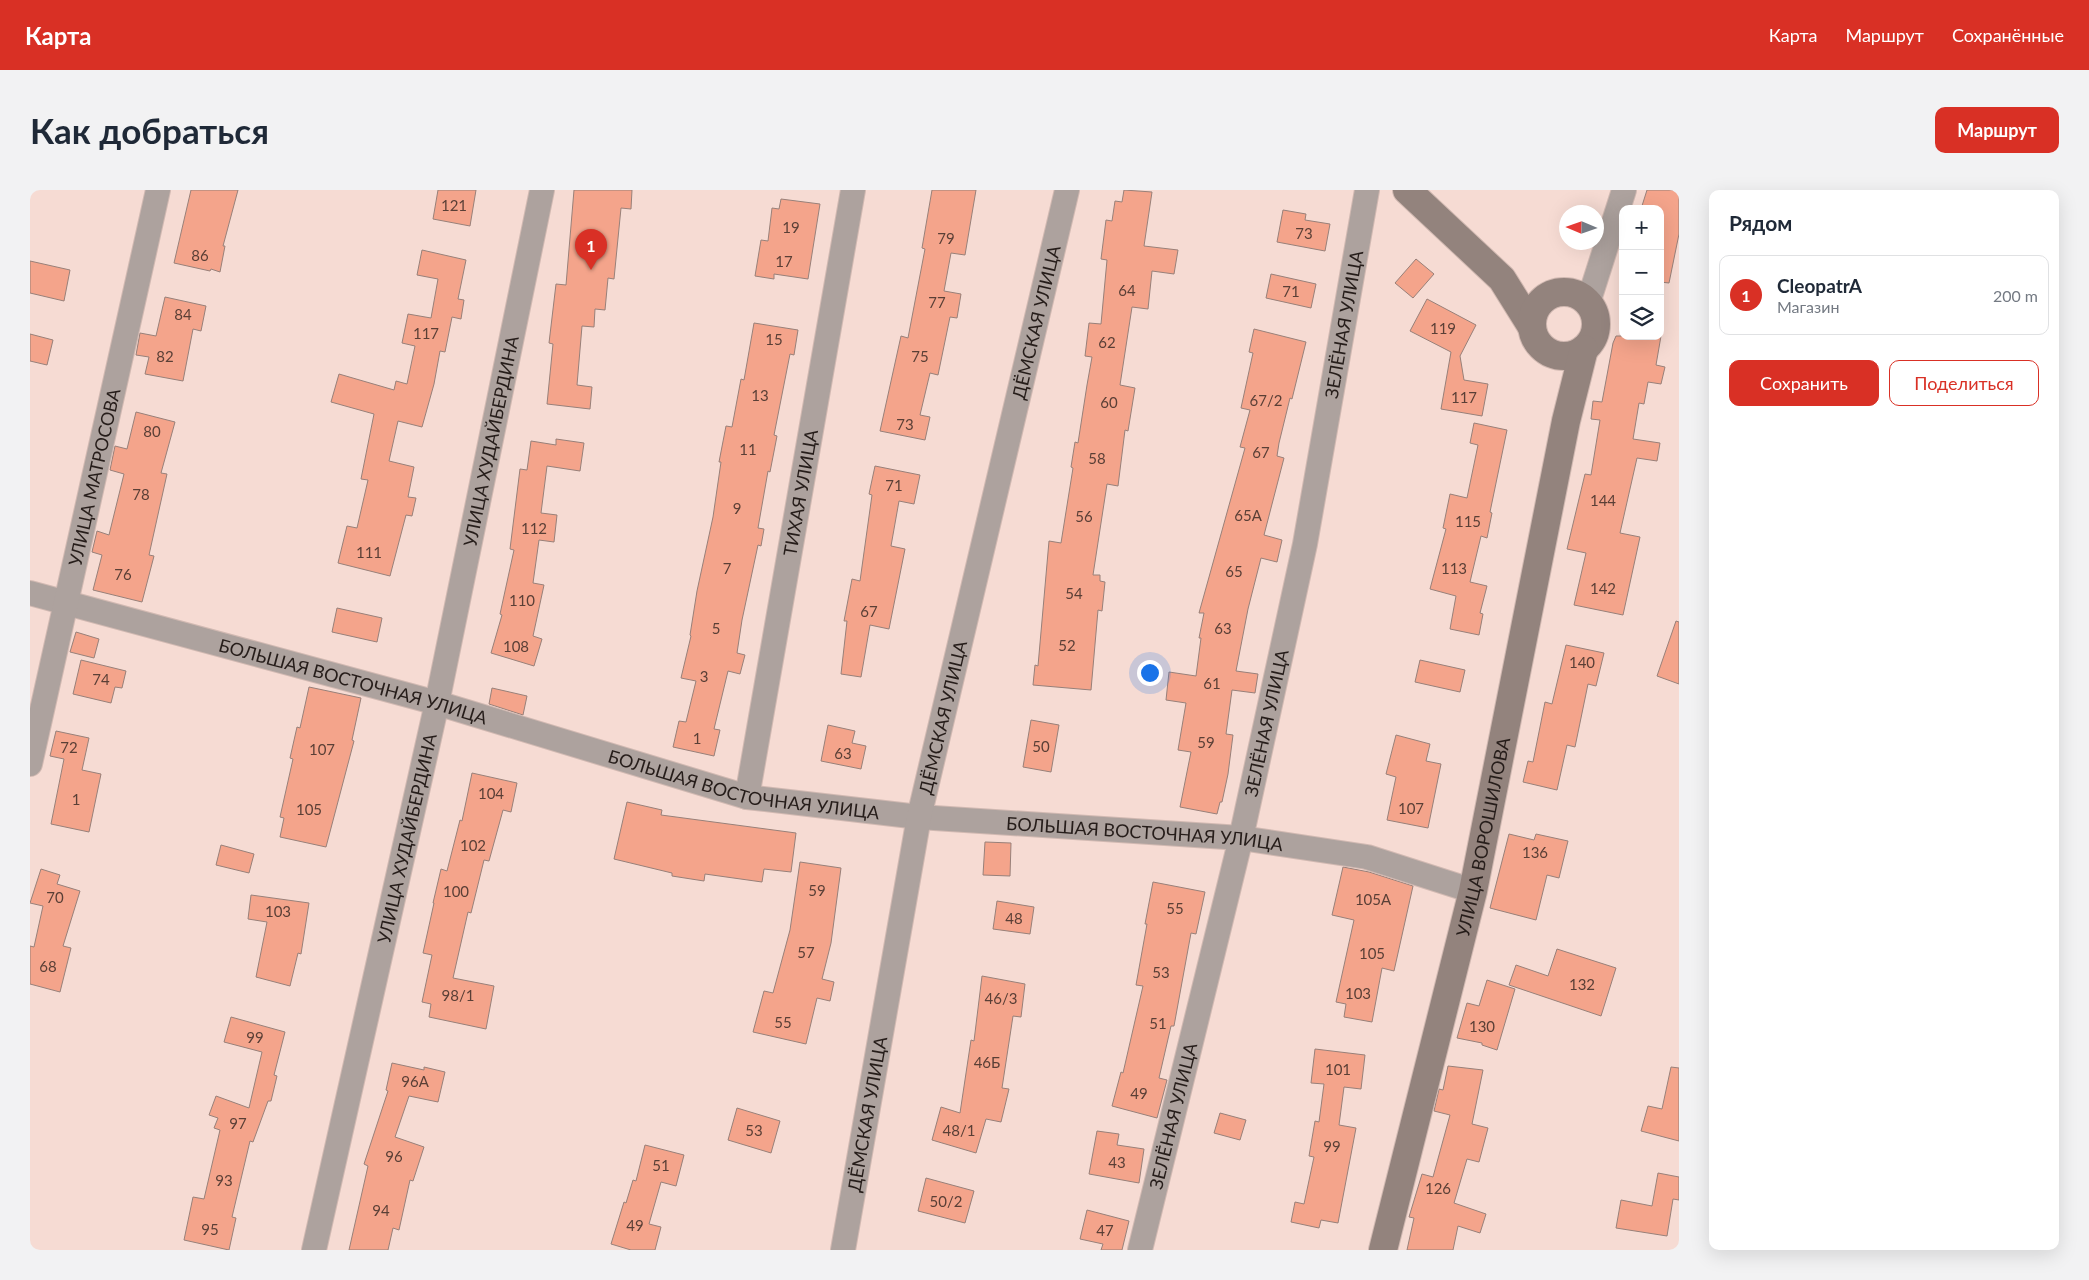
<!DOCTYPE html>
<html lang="ru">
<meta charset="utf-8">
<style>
body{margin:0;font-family:Lato,sans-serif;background:#f2f2f3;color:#1f2937}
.controls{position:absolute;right:15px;top:15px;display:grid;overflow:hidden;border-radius:10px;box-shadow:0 5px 20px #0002}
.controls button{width:45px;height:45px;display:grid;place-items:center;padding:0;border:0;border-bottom:1px solid #e0e1e3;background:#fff;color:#1f2937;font:25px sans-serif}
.compass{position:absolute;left:1529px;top:15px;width:45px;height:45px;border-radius:50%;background:#fff;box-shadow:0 5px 20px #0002;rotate:272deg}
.you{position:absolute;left:1119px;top:482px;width:18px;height:18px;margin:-12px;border:4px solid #fff;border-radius:50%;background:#1a73e8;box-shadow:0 0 0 8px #1a73e833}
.badge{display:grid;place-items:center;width:32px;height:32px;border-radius:50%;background:#d93025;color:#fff;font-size:16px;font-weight:700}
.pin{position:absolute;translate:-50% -41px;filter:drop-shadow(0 1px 2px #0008)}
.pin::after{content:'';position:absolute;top:26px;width:18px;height:15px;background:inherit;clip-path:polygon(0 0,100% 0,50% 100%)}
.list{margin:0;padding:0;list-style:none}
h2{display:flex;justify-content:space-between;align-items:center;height:65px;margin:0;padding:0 20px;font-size:21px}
h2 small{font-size:16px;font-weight:400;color:#747a83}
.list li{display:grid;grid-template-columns:32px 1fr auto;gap:15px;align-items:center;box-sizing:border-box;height:80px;margin:0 10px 10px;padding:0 10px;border:1px solid #e0e1e3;border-radius:10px}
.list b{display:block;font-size:19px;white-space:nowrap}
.list p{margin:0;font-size:16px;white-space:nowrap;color:#747a83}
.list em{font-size:16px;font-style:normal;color:#747a83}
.actions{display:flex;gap:10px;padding:15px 20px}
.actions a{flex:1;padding:11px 0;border:1px solid #d93025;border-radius:10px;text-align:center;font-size:18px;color:#d93025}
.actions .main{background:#d93025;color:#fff}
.icon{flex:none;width:28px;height:28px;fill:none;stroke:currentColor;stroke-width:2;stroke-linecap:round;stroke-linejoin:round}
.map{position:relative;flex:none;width:1649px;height:1060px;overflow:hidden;border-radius:10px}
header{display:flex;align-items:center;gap:30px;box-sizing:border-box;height:70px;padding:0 25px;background:#d93025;color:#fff}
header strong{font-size:24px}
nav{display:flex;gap:28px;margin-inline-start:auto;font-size:18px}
.intro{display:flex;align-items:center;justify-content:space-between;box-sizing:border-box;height:120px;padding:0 30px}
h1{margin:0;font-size:35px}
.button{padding:12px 22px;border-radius:10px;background:#d93025;color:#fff;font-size:18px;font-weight:700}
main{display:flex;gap:30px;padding:0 30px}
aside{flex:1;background:#fff;border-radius:10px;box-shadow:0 5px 20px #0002}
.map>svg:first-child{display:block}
.building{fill:#f4a48b;stroke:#988079}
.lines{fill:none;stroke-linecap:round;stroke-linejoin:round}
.street-casing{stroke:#d1b9b2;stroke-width:26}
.secondary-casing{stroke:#d1b9b2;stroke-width:30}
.street{stroke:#ada29e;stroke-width:24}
.secondary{stroke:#93837d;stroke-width:28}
.labels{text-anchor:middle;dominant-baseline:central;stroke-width:4.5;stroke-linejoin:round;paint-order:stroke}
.number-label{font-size:15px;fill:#5a3f36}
.street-label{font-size:18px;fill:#261d1a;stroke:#f6dbd3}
</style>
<header>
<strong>Карта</strong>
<nav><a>Карта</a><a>Маршрут</a><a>Сохранённые</a></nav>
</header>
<div class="intro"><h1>Как добраться</h1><a class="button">Маршрут</a></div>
<main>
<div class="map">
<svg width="1649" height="1060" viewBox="0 0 1649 1060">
<rect width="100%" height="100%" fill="#f6dbd3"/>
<g class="building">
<path d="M161 0H208L193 56H195L190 82 181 79 180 81 144 73Z"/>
<path d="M408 0H446L440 36 403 29Z"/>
<path d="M544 0H602L601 19 591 18 584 89 578 88 575 120 565 119 564 137 552 136 547 195 562 197 560 219 517 214 523 154 519 153 526 94 536 95Z"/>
<path d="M902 0H946L935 65 921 63 914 101 931 104 927 128 920 127 908 185 900 183 890 225 900 227 895 250 850 241 871 146 878 148 895 59 892 58Z"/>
<path d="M1094 0 1122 2 1114 56 1148 60 1144 84 1122 81 1118 119 1102 117 1090 195 1105 198 1098 241 1095 240 1088 296 1077 294 1063 385H1070V391L1075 392 1072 421 1068 420 1061 500 1003 495 1005 475 1008 476 1019 351 1031 353 1043 278 1041 277 1045 252 1048 253 1057 195 1062 167 1055 166 1059 133 1071 134 1077 70 1071 69 1076 30 1082 31 1085 11 1092 12Z"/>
<path d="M1617 0H1649V44L1639 93 1630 92V19H1611Z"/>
<path d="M751 9 790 14 778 89 744 84V89L725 86 731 50 738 51 742 18 749 19Z"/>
<path d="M1253 20 1276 24 1275 30 1300 34 1295 61 1247 52Z"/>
<path d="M392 60 436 70 428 109 434 110 431 129 422 127 415 162 410 161 404 194 392 237 368 231 359 271 384 277 378 307 386 308 382 326 376 325 360 386 308 373 317 336 327 338 338 290 331 289 344 224 301 212 309 184 364 200 366 191 377 194 385 156 372 153 378 124 401 128 408 89 387 85Z"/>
<path d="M1386 69 1404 84 1383 108 1365 93Z"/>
<path d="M0 71 40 80 34 111 0 103Z"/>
<path d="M1241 84 1286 94 1281 118 1236 108Z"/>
<path d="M135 107 176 116 171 141 163 139 153 191 115 184 119 167 106 165 110 143 126 146Z"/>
<path d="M1397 109 1446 135 1430 166 1434 190 1458 194 1452 226 1411 219 1421 162 1380 141Z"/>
<path d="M724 133 768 140 764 165 760 164 744 245 747 246 740 282 738 281 728 338 734 339 731 356 728 355 712 430 707 463 715 465 710 484 698 481 684 539 690 540 684 566 643 557 649 531 656 532 666 491 651 488 661 446 660 445 667 401 683 327 691 272H689L696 236 702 237 711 189 714 190Z"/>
<path d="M1224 139 1276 152 1262 209 1260 208 1249 253 1247 266 1254 268 1234 345 1252 350 1247 372 1231 368 1218 419 1206 481 1228 484 1225 503 1202 500 1196 544 1203 545 1198 584 1192 612H1190L1187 624 1150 617 1161 562 1148 560 1156 513 1136 510 1139 482 1166 486 1171 448H1169L1174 423H1169L1215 258 1210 257 1220 220 1211 218 1223 163 1219 162Z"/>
<path d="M0 144 23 150 17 175 0 171Z"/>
<path d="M1586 146H1631L1626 175 1635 177 1631 194 1618 192 1614 214 1609 213 1603 249 1630 253 1627 271 1607 268 1590 343 1610 347 1593 425 1544 415 1556 363 1537 359 1555 284 1561 285 1570 230 1561 229 1563 211 1572 212 1583 153Z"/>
<path d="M106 222 145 232 131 283 137 284 119 365 124 366 112 412 63 400 72 365 62 362 67 341 79 345 94 284 80 280 85 256 97 259Z"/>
<path d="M1444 233 1477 240 1460 322 1462 323 1457 348 1451 346 1440 392 1457 396 1450 423 1453 424 1449 445 1420 439 1426 406 1400 399 1416 339 1413 338 1420 304 1437 308 1448 255 1440 253Z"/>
<path d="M526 249 554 253 550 281 517 276 511 323 527 325 524 352 509 350 503 393 514 395 503 446 512 449 504 476 461 463 472 425 470 424 484 360 480 359 490 279 497 280 501 251 526 255Z"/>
<path d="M845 276 890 285 884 314 869 311 861 356 875 359 859 439 840 435 831 487 811 484 817 431H814L822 389 830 391 842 305 839 304Z"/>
<path d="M307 418 352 428 347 452 302 442Z"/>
<path d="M1646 431 1649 432V494L1627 486Z"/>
<path d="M46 442 69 449 64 468 40 462Z"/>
<path d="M1536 455 1574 463 1566 496 1558 494 1545 557 1537 555 1527 600 1493 592 1498 571 1503 572 1515 512 1522 514Z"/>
<path d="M51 470 96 481 92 498 85 497 81 513 43 504Z"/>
<path d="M1390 470 1435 480 1430 502 1385 492Z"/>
<path d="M279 497 331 508 322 550 324 551 296 657 250 647 254 628 250 627 263 569 260 568 267 537 270 538Z"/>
<path d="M462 498 497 506 493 525 459 514Z"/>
<path d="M1001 530 1029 535 1021 582 993 577Z"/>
<path d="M798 535 825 541 822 553 836 556 831 579 791 571Z"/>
<path d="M26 541 59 548 52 580 71 584 59 642 21 634 34 569 20 566Z"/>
<path d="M1366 545 1400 554 1396 571 1411 574 1398 638 1357 630 1366 587 1356 584Z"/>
<path d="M442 583 487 593 481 622 473 620 459 671 454 670 441 723 438 722 423 788 464 796 456 839 399 827 401 814 392 812 402 765 393 763 404 713H403L411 679 417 681 430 630 432 631Z"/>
<path d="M597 612 632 620 631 625 766 643 761 682 734 679 732 692 675 684 674 691 642 686V683L584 669Z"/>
<path d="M1479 644 1504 650 1506 644 1538 651 1529 688 1517 685 1506 730 1460 718Z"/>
<path d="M955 652 981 653 980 686 953 685Z"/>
<path d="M191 655 224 664 219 683 186 675Z"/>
<path d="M770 672 811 678 801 753 792 789 804 792 800 811 787 808 776 854 723 842 734 801 743 803 760 740Z"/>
<path d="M1313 677 1339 682 1383 696 1364 781 1352 778 1342 832 1314 827 1316 814 1306 812 1324 730 1302 725Z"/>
<path d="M11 679 30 685 27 694 50 701 33 756 41 758 30 802 0 794V756L4 757 13 716 0 713Z"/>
<path d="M1123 692 1175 702 1166 744 1161 743 1144 836H1141L1129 888 1137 890 1127 928 1082 916 1091 882 1093 883 1113 796 1106 795 1117 734H1115Z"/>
<path d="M221 705 279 713 271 764 268 763 260 796 226 787 237 732 218 729Z"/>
<path d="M967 711 1004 717 1000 744 963 739Z"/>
<path d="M1527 759 1586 778 1571 826 1479 795 1486 775 1518 786Z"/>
<path d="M952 786 995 794 991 827 983 826 972 898 979 899 971 932 956 929 946 963 902 950 911 917 930 923 941 850 944 851Z"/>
<path d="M1457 790 1485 799 1467 860 1452 855V853L1427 848 1437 813 1449 816Z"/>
<path d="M201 827 255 842 244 885 247 886 241 911H238L223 952 220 951 202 1027 206 1028 199 1060 154 1050 163 1007 174 1009 190 940 184 938 188 928 179 925 186 906 219 918 232 862 194 852Z"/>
<path d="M1285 859 1335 865 1331 899 1314 897 1309 935 1326 938 1308 1033 1291 1030 1289 1038 1261 1032 1265 1012 1274 1014 1284 967 1279 966 1285 931 1289 932 1294 894 1281 893Z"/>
<path d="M362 873 394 880V877L415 882 408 912 379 906 365 947 394 957 383 991 380 990 369 1040 363 1038 358 1060H319L338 976 334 974 358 901 356 900Z"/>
<path d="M1418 876 1453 880 1442 934 1458 938 1449 972 1437 969 1424 1013 1456 1024 1450 1043 1428 1036 1423 1060H1377L1384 1028 1379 1027 1392 984 1403 987 1420 925 1404 921 1409 899 1413 900Z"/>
<path d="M1641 877 1649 878V951L1611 941 1618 916 1632 919Z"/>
<path d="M707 918 750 931 741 963 698 950Z"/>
<path d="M1190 923 1216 930 1210 950 1184 943Z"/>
<path d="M1067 941 1089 944 1087 955 1114 959 1109 993 1059 984Z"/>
<path d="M615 955 654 965 646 996 631 992 619 1034 631 1037 625 1060H601L581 1054 594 1012 596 1013 603 990 606 991Z"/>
<path d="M1628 983 1649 987V1010L1643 1009 1637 1046 1586 1038 1591 1010 1622 1016Z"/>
<path d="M896 988 944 1001 935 1033 888 1021Z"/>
<path d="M1057 1020 1099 1031 1092 1060H1071L1073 1054 1050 1049Z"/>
</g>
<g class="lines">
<defs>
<g id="street">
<path d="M1558 113 1594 0"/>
<path id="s1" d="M0 403 407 513 717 607 889 627 1211 648 1337 667 1443 701"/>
<path id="s2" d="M0 574 128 0"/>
<path id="s3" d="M717 607 823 0"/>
<path id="s4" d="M284 1060 407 513 512 0"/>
<path id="s5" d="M813 1060 889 627 1037 0"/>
<path id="s6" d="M1110 1060 1211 648 1275 354 1337 0"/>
</g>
<g id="secondary">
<path d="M1377 0 1472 89 1502 137"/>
<circle cx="1534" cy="134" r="32"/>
<path id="s7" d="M1353 1060 1443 701 1536 231 1554 159"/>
</g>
</defs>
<use href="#street" class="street-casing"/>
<use href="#secondary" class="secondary-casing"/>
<use href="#street" class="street"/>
<use href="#secondary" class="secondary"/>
</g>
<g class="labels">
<g class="number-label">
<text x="424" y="15">121</text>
<text x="761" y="37">19</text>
<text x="1274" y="43">73</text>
<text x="916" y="48">79</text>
<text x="170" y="65">86</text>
<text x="754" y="71">17</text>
<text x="1097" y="100">64</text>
<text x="1261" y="101">71</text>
<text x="907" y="112">77</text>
<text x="153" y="124">84</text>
<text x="1413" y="138">119</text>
<text x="396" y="143">117</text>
<text x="744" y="149">15</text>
<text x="1077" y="152">62</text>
<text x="135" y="166">82</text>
<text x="890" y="166">75</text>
<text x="730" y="205">13</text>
<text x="1434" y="207">117</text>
<text x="1236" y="210">67/2</text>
<text x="1079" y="212">60</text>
<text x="875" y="234">73</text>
<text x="122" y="241">80</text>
<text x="718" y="259">11</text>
<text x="1231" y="262">67</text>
<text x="1067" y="268">58</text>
<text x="864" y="295">71</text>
<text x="111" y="304">78</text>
<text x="1573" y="310">144</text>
<text x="707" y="318">9</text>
<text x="1218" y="325">65А</text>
<text x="1054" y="326">56</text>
<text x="1438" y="331">115</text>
<text x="504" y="338">112</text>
<text x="339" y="362">111</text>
<text x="697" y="378">7</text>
<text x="1424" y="378">113</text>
<text x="1204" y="381">65</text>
<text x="93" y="384">76</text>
<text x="1573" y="398">142</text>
<text x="1044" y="403">54</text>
<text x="492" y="410">110</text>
<text x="839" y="421">67</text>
<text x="686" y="438">5</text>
<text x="1193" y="438">63</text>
<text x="1037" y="455">52</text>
<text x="486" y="456">108</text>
<text x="1552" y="472">140</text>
<text x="674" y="486">3</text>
<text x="71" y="489">74</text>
<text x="1182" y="493">61</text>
<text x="667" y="548">1</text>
<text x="1176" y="552">59</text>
<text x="1011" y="556">50</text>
<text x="39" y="557">72</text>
<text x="292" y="559">107</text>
<text x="813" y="563">63</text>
<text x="461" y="603">104</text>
<text x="46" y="609">1</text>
<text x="1381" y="618">107</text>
<text x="279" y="619">105</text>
<text x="443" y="655">102</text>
<text x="1505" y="662">136</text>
<text x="787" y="700">59</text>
<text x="426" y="701">100</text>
<text x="25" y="707">70</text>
<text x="1343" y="709">105А</text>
<text x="1145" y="718">55</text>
<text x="248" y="721">103</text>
<text x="984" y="728">48</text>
<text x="776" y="762">57</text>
<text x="1342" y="763">105</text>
<text x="18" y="776">68</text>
<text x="1131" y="782">53</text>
<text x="1552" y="794">132</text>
<text x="1328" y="803">103</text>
<text x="428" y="805">98/1</text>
<text x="971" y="808">46/3</text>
<text x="753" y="832">55</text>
<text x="1128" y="833">51</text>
<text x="1452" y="836">130</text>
<text x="225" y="847">99</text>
<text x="957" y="872">46Б</text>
<text x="1308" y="879">101</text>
<text x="385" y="891">96А</text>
<text x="1109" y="903">49</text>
<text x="208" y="933">97</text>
<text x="724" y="940">53</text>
<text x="929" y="940">48/1</text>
<text x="1302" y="956">99</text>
<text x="364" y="966">96</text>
<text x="1087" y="972">43</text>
<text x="631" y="975">51</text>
<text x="194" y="990">93</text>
<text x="1408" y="998">126</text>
<text x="916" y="1011">50/2</text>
<text x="351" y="1020">94</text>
<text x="605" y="1035">49</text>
<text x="180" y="1039">95</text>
<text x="1075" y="1040">47</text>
</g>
<g class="street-label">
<text stroke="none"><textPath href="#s5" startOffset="948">ДЁМСКАЯ УЛИЦА</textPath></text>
<text stroke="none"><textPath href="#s6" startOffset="948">ЗЕЛЁНАЯ УЛИЦА</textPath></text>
<text stroke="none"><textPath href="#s4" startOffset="828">УЛИЦА ХУДАЙБЕРДИНА</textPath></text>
<text stroke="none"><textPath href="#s2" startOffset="294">УЛИЦА МАТРОСОВА</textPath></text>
<text stroke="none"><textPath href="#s3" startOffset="309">ТИХАЯ УЛИЦА</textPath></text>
<text stroke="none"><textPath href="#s1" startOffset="335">БОЛЬШАЯ ВОСТОЧНАЯ УЛИЦА</textPath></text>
<text stroke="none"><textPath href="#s5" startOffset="542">ДЁМСКАЯ УЛИЦА</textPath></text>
<text stroke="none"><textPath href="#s6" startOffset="542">ЗЕЛЁНАЯ УЛИЦА</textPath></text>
<text stroke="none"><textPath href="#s1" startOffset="740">БОЛЬШАЯ ВОСТОЧНАЯ УЛИЦА</textPath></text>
<text stroke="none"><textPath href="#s1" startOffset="1145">БОЛЬШАЯ ВОСТОЧНАЯ УЛИЦА</textPath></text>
<text stroke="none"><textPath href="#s7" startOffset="425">УЛИЦА ВОРОШИЛОВА</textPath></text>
<text stroke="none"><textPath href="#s4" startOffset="422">УЛИЦА ХУДАЙБЕРДИНА</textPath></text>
<text stroke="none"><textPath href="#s5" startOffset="138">ДЁМСКАЯ УЛИЦА</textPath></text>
<text stroke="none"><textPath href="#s6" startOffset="138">ЗЕЛЁНАЯ УЛИЦА</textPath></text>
</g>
</g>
</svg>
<div class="controls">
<button>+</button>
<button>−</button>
<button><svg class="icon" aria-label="layers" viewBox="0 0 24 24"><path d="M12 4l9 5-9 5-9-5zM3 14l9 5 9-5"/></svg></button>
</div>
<svg class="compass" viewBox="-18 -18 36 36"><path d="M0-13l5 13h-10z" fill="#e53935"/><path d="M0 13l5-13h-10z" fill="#747a83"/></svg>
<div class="you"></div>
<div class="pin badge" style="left:561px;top:80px">1</div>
</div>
<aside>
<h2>Рядом<small></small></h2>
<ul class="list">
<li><span class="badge">1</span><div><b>CleopatrA</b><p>Магазин</p></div><em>200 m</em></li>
</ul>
<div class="actions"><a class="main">Сохранить</a><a>Поделиться</a></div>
</aside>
</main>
